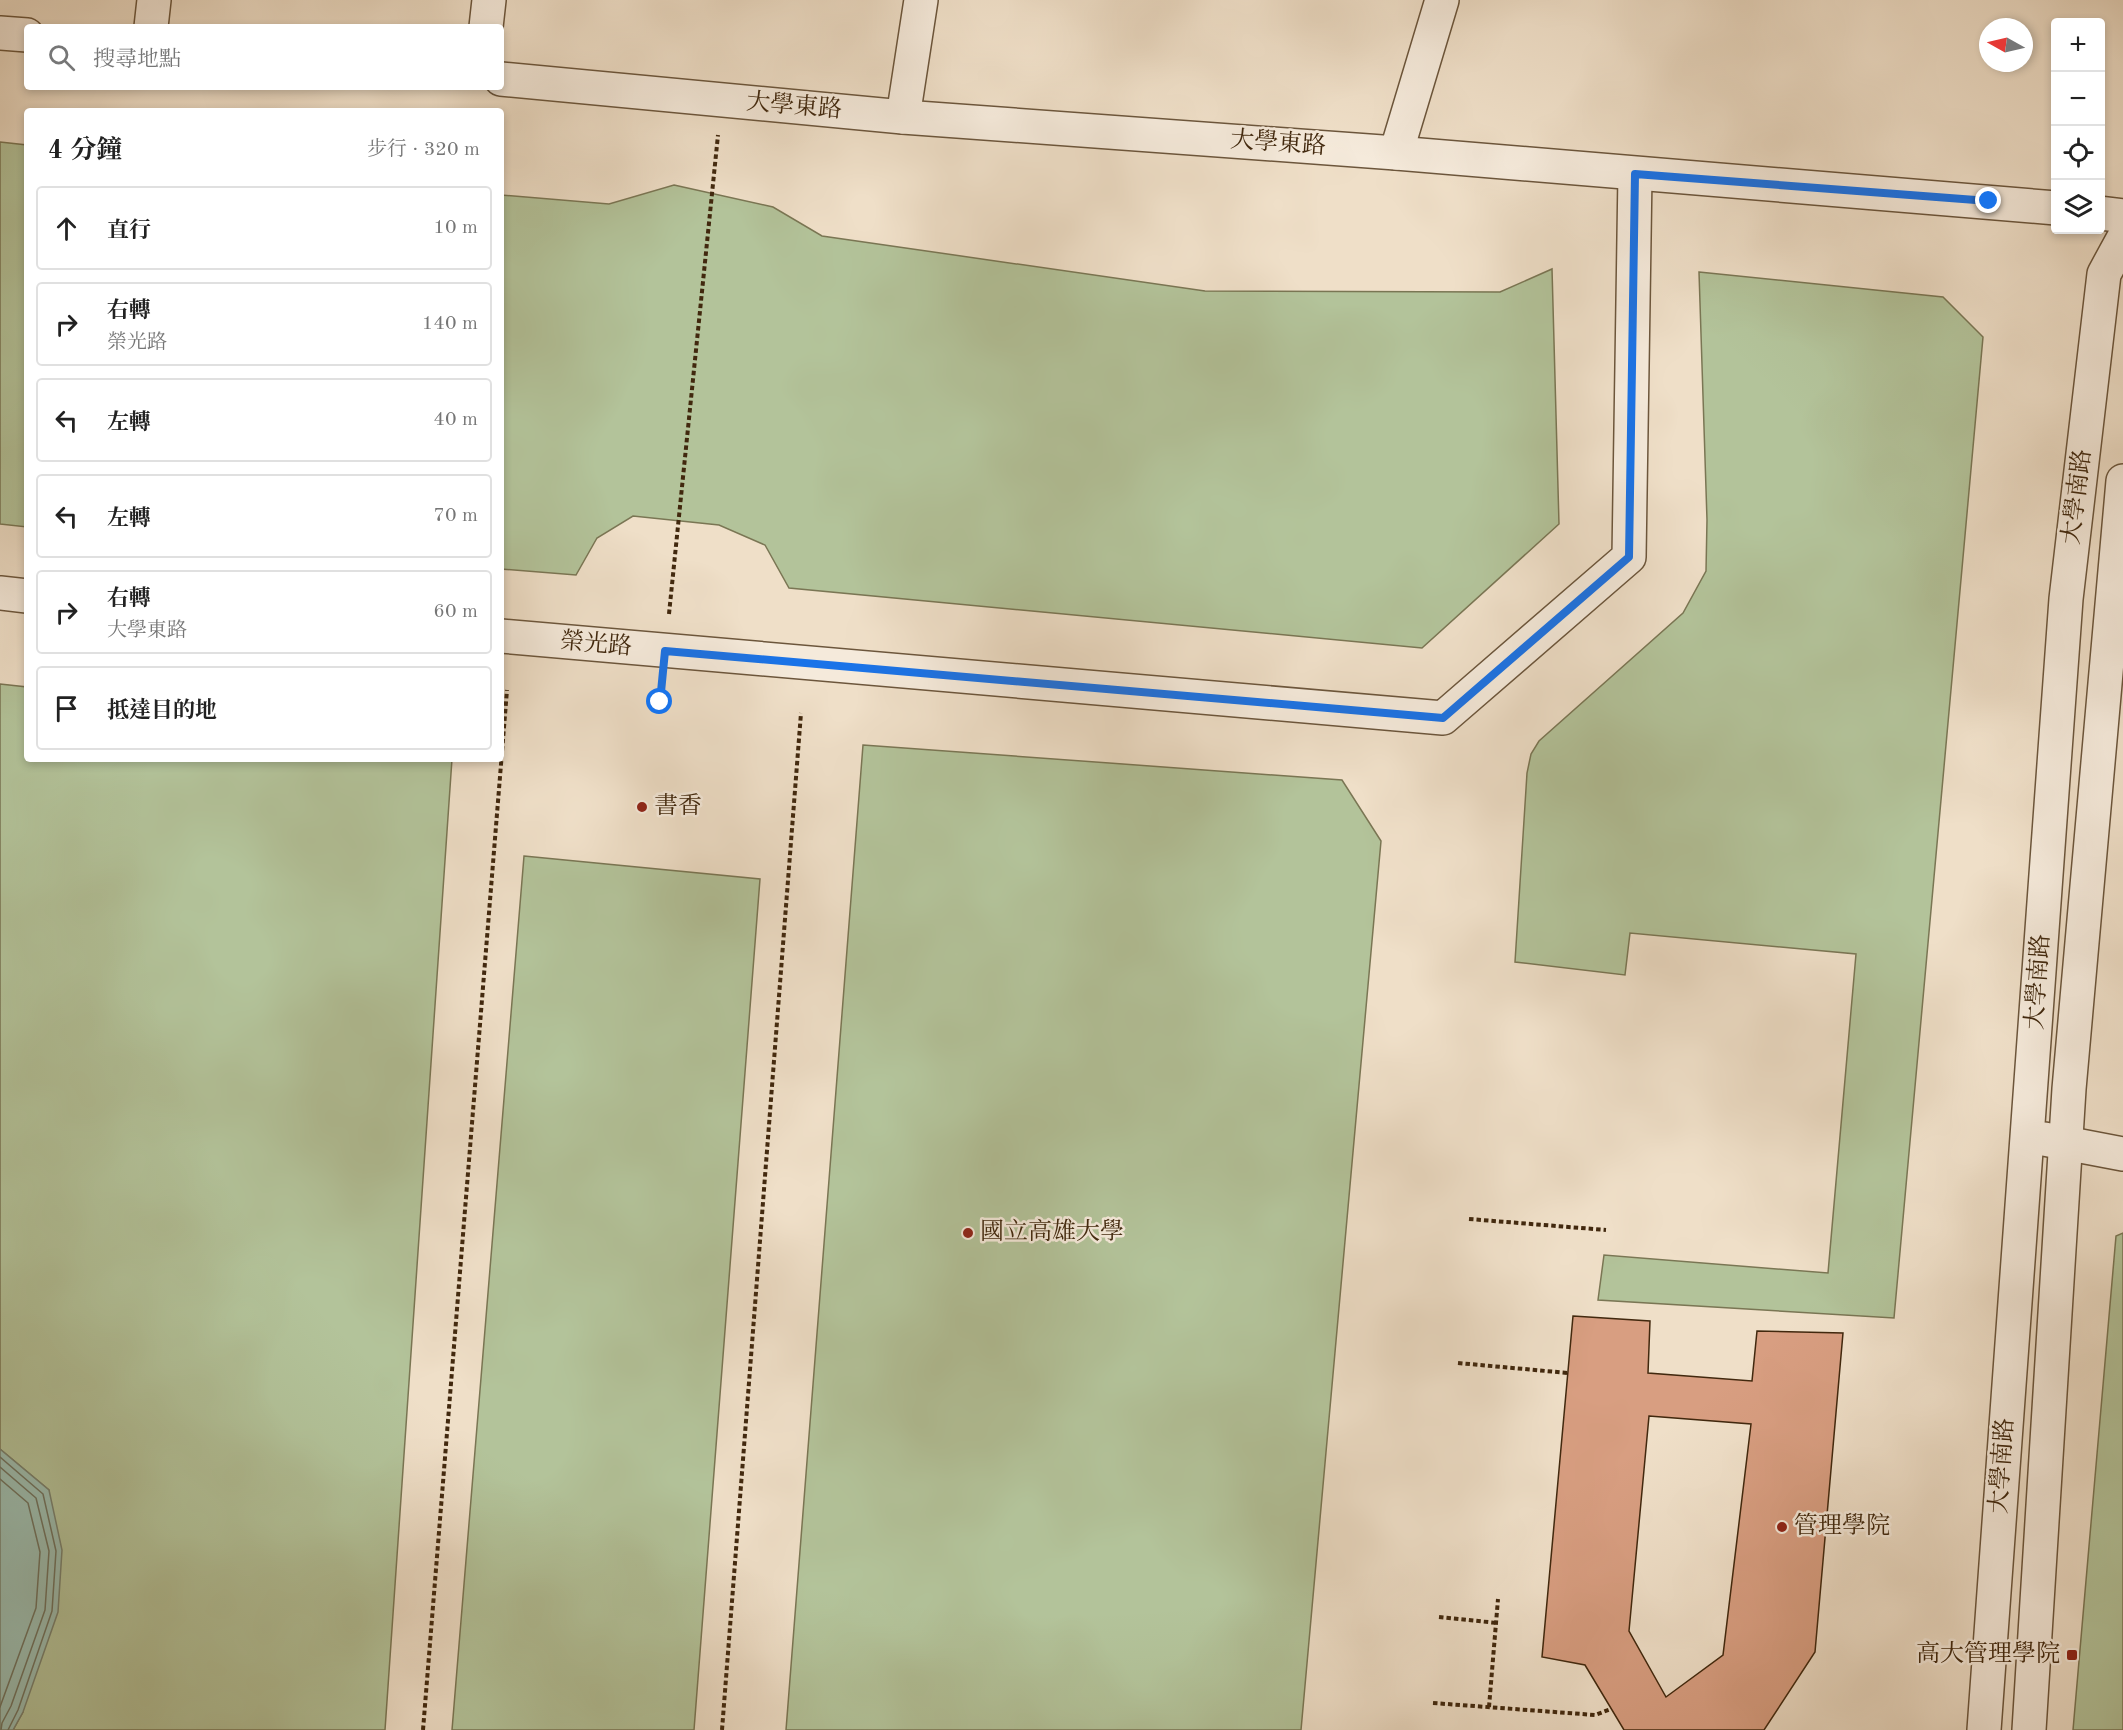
<!DOCTYPE html>
<html lang="zh-TW">
<meta charset="utf-8">
<style>
body{margin:0;font-family:"Old Standard TT","Noto Serif TC",serif;background:#f6f6f6;color:#222}
.controls{position:absolute;right:18px;top:18px;display:grid;overflow:hidden;border-radius:6px;box-shadow:0 3px 9px #0003}
.controls button{width:54px;height:54px;display:grid;place-items:center;padding:0;border:0;border-bottom:2px solid #e0e0e0;background:#fff;color:#222;font:30px sans-serif}
.compass{position:absolute;left:1979px;top:18px;width:54px;height:54px;border-radius:50%;background:#fff;box-shadow:0 3px 9px #0003;rotate:278deg}
.stop{position:absolute;width:18px;height:18px;margin:-14px;border:4px solid #1a73e8;border-radius:50%;background:#fff}
.stop.end{background:#1a73e8;border-color:#fff;box-shadow:0 2px 6px #0008}
.list{margin:0;padding:0;list-style:none}
h2{display:flex;justify-content:space-between;align-items:center;height:78px;margin:0;padding:0 24px;font-size:26px}
h2 small{font-size:20px;font-weight:400;color:#767676}
.list li{display:grid;grid-template-columns:39px 1fr auto;gap:18px;align-items:center;box-sizing:border-box;height:84px;margin:0 12px 12px;padding:0 12px;border:2px solid #e0e0e0;border-radius:6px}
.list b{display:block;font-size:22px;white-space:nowrap}
.list p{margin:0;font-size:20px;white-space:nowrap;color:#767676}
.list em{font-size:20px;font-style:normal;color:#767676}
.icon{flex:none;width:33px;height:33px;fill:none;stroke:currentColor;stroke-width:2;stroke-linecap:round;stroke-linejoin:round}
.map{position:relative;flex:none;width:2123px;height:1730px;overflow:hidden}
.search{position:absolute;background:#fff;box-shadow:0 3px 9px #0003;left:24px;top:24px;width:480px;height:66px;display:flex;align-items:center;gap:15px;box-sizing:border-box;padding:0 21px;border-radius:6px;color:#767676;font-size:22px}
.panel{position:absolute;background:#fff;box-shadow:0 3px 9px #0003;left:24px;top:108px;width:480px;height:654px;border-radius:6px}
.map>svg:first-child{display:block}
.green{fill:#b3c39a;stroke:#7a7654;stroke-width:1.5}
.water{fill:#9bbdb0;stroke:#77816f;stroke-width:1.5}
.lines{fill:none;stroke-linecap:round;stroke-linejoin:round}
.shore{stroke:#6e725f;stroke-width:1.5}
.building{fill:#d89e81;stroke:#41280e;stroke-width:1.5;fill-rule:evenodd}
.minor-casing{stroke:#6c563c;stroke-width:36}
.path{stroke:#41280e;stroke-width:4;stroke-dasharray:4.5 3;stroke-linecap:butt}
.minor{stroke:#f5eadb;stroke-width:33}
.route{stroke:#1a73e8;stroke-width:8}
.poi-dot{fill:#8f2418;stroke:#f5eadb;stroke-width:2}
.labels{text-anchor:middle;dominant-baseline:central;stroke-width:5;stroke-linejoin:round;paint-order:stroke}
.street-label{font-size:24px;fill:#41280e;stroke:#f5eadb}
.poi-label{font-size:24px;fill:#41280e;stroke:#f5eadb;text-anchor:start}
</style>
<div class="map">
<svg width="2123" height="1730" viewBox="0 0 2123 1730">
<rect width="100%" height="100%" fill="#efdfc8"/>
<filter id="stains"><feTurbulence type="fractalNoise" baseFrequency=".00333" numOctaves="4"/><feColorMatrix values="0 0 0 0 .2 0 0 0 0 .09 0 0 0 0 .02 0 0 0 .5 -.17"/></filter>
<radialGradient id="worn" r=".72"><stop offset=".6" stop-color="#630" stop-opacity="0"/><stop offset="1" stop-color="#630" stop-opacity=".3"/></radialGradient>
<g class="green">
<path d="M0 142 27 145V527L0 524Z"/>
<path d="M674 185 773 207 822 236 1205 291 1500 292 1552 269 1559 524 1422 648 789 588 765 545 719 525 633 516 597 538 576 575 501 569V195L609 204Z"/>
<path d="M1699 272 1943 297 1983 337 1894 1318 1598 1300 1604 1255 1828 1273 1856 954 1630 933 1625 975 1515 962 1527 773 1531 754 1539 741 1683 613 1706 571 1707 520Z"/>
<path d="M0 684 27 687V759H452L385 1730H13L23 1712 49 1490 0 1449Z"/>
<path d="M863 745 1342 780 1381 841 1301 1730H786Z"/>
<path d="M524 856 760 879 694 1730H452Z"/>
<path d="M2123 1233V1730H2073L2116 1236Z"/>
</g>
<path class="water" d="M0 1449 49 1490 62 1550 58 1612 23 1712 13 1730H0Z"/>
<g class="lines">
<g class="shore">
<path d="M0 1457 43 1494 56 1551 52 1611 18 1710 8 1730"/>
<path d="M0 1467 36 1498 49 1551 45 1610 11 1706 2 1723 1 1730"/>
<path d="M0 1479 28 1503 40 1552 36 1608 0 1707"/>
</g>
</g>
<path class="building" d="M1573 1316 1650 1321 1648 1373 1752 1381 1757 1331 1843 1333 1815 1652 1764 1730H1624L1585 1665 1542 1657ZM1649 1416 1751 1424 1723 1655 1666 1697 1629 1631Z"/>
<g class="lines">
<defs>
<g id="minor">
<path d="M151 27 154 0"/>
<path d="M486 27 489 0"/>
<path d="M0 33 27 35"/>
<path d="M501 79 903 117 1396 153 2056 208"/>
<path d="M903 117 921 0"/>
<path d="M1396 153 1442 0"/>
<path d="M2100 213 2123 216"/>
<path d="M0 593 27 596"/>
<path d="M501 636 1443 718 1629 557 1635 174"/>
<path d="M2044 1139 2123 1154"/>
<path d="M1984 1730 2066 599 2104 274 2123 239"/>
<path d="M2029 1730 2069 1089 2123 481"/>
</g>
</defs>
<use href="#minor" class="minor-casing"/>
<g class="path">
<path d="M669 614 718 135"/>
<path d="M660 702 662 684"/>
<path d="M1469 1219 1606 1230"/>
<path d="M1458 1363 1568 1373"/>
<path d="M1439 1617 1497 1623"/>
<path d="M1433 1703 1595 1715 1611 1709"/>
<path d="M1489 1707 1498 1599"/>
<path d="M423 1730 507 690"/>
<path d="M722 1730 801 713"/>
</g>
<use href="#minor" class="minor"/>
</g>
<g class="lines">
<path class="route" d="M660 702 665 651 1443 718 1629 557 1635 174 1989 201"/>
</g>
<g class="poi-dot">
<circle cx="642" cy="807" r="6"/>
<circle cx="968" cy="1233" r="6"/>
<circle cx="1782" cy="1527" r="6"/>
<rect x="2066" y="1649" width="12" height="12" rx="3"/>
</g>
<g class="labels">
<g class="street-label">
<text transform="translate(794 107) rotate(5)">大學東路</text>
<text transform="translate(1278 144) rotate(4)">大學東路</text>
<text transform="translate(2078 497) rotate(-83)">大學南路</text>
<text transform="translate(596 645) rotate(5)">榮光路</text>
<text transform="translate(2039 982) rotate(-86)">大學南路</text>
<text transform="translate(2003 1466) rotate(-86)">大學南路</text>
</g>
<g class="poi-label">
<text x="654" y="807">書香</text>
<text x="980" y="1233">國立高雄大學</text>
<text x="1794" y="1527">管理學院</text>
<text x="2060" y="1655" text-anchor="end">高大管理學院</text>
</g>
</g>
<rect width="100%" height="100%" filter="url(#stains)"/>
<rect width="100%" height="100%" fill="url(#worn)"/>
</svg>
<div class="controls">
<button>+</button>
<button>−</button>
<button><svg class="icon" aria-label="locate" viewBox="0 0 24 24"><circle cx="12" cy="12" r="6"/><path d="M12 2v4M12 18v4M2 12h4M18 12h4"/></svg></button>
<button><svg class="icon" aria-label="layers" viewBox="0 0 24 24"><path d="M12 4l9 5-9 5-9-5zM3 14l9 5 9-5"/></svg></button>
</div>
<svg class="compass" viewBox="-18 -18 36 36"><path d="M0-13l5 13h-10z" fill="#e53935"/><path d="M0 13l5-13h-10z" fill="#767676"/></svg>
<div class="stop" style="left:660px;top:702px"></div>
<div class="stop end" style="left:1989px;top:201px"></div>
<div class="search"><svg class="icon" aria-label="search" viewBox="0 0 24 24"><circle cx="10" cy="10" r="6"/><path d="M15 15l6 6"/></svg>搜尋地點</div>
<section class="panel">
<h2>4 分鐘<small>步行 · 320 m</small></h2>
<ul class="list">
<li><svg class="icon" aria-label="ahead" viewBox="0 0 24 24"><path d="M12 20V5M6 11l6-6 6 6"/></svg><div><b>直行</b></div><em>10 m</em></li>
<li><svg class="icon" aria-label="right" viewBox="0 0 24 24"><path d="M7 20v-9h11M14 6l5 5-5 5"/></svg><div><b>右轉</b><p>榮光路</p></div><em>140 m</em></li>
<li><svg class="icon" aria-label="left" viewBox="0 0 24 24"><path d="M17 20v-9H6M10 6l-5 5 5 5"/></svg><div><b>左轉</b></div><em>40 m</em></li>
<li><svg class="icon" aria-label="left" viewBox="0 0 24 24"><path d="M17 20v-9H6M10 6l-5 5 5 5"/></svg><div><b>左轉</b></div><em>70 m</em></li>
<li><svg class="icon" aria-label="right" viewBox="0 0 24 24"><path d="M7 20v-9h11M14 6l5 5-5 5"/></svg><div><b>右轉</b><p>大學東路</p></div><em>60 m</em></li>
<li><svg class="icon" aria-label="arrive" viewBox="0 0 24 24"><path d="M6 21V4h12l-3 4 3 4H6"/></svg><div><b>抵達目的地</b></div></li>
</ul>
</section>
</div>
